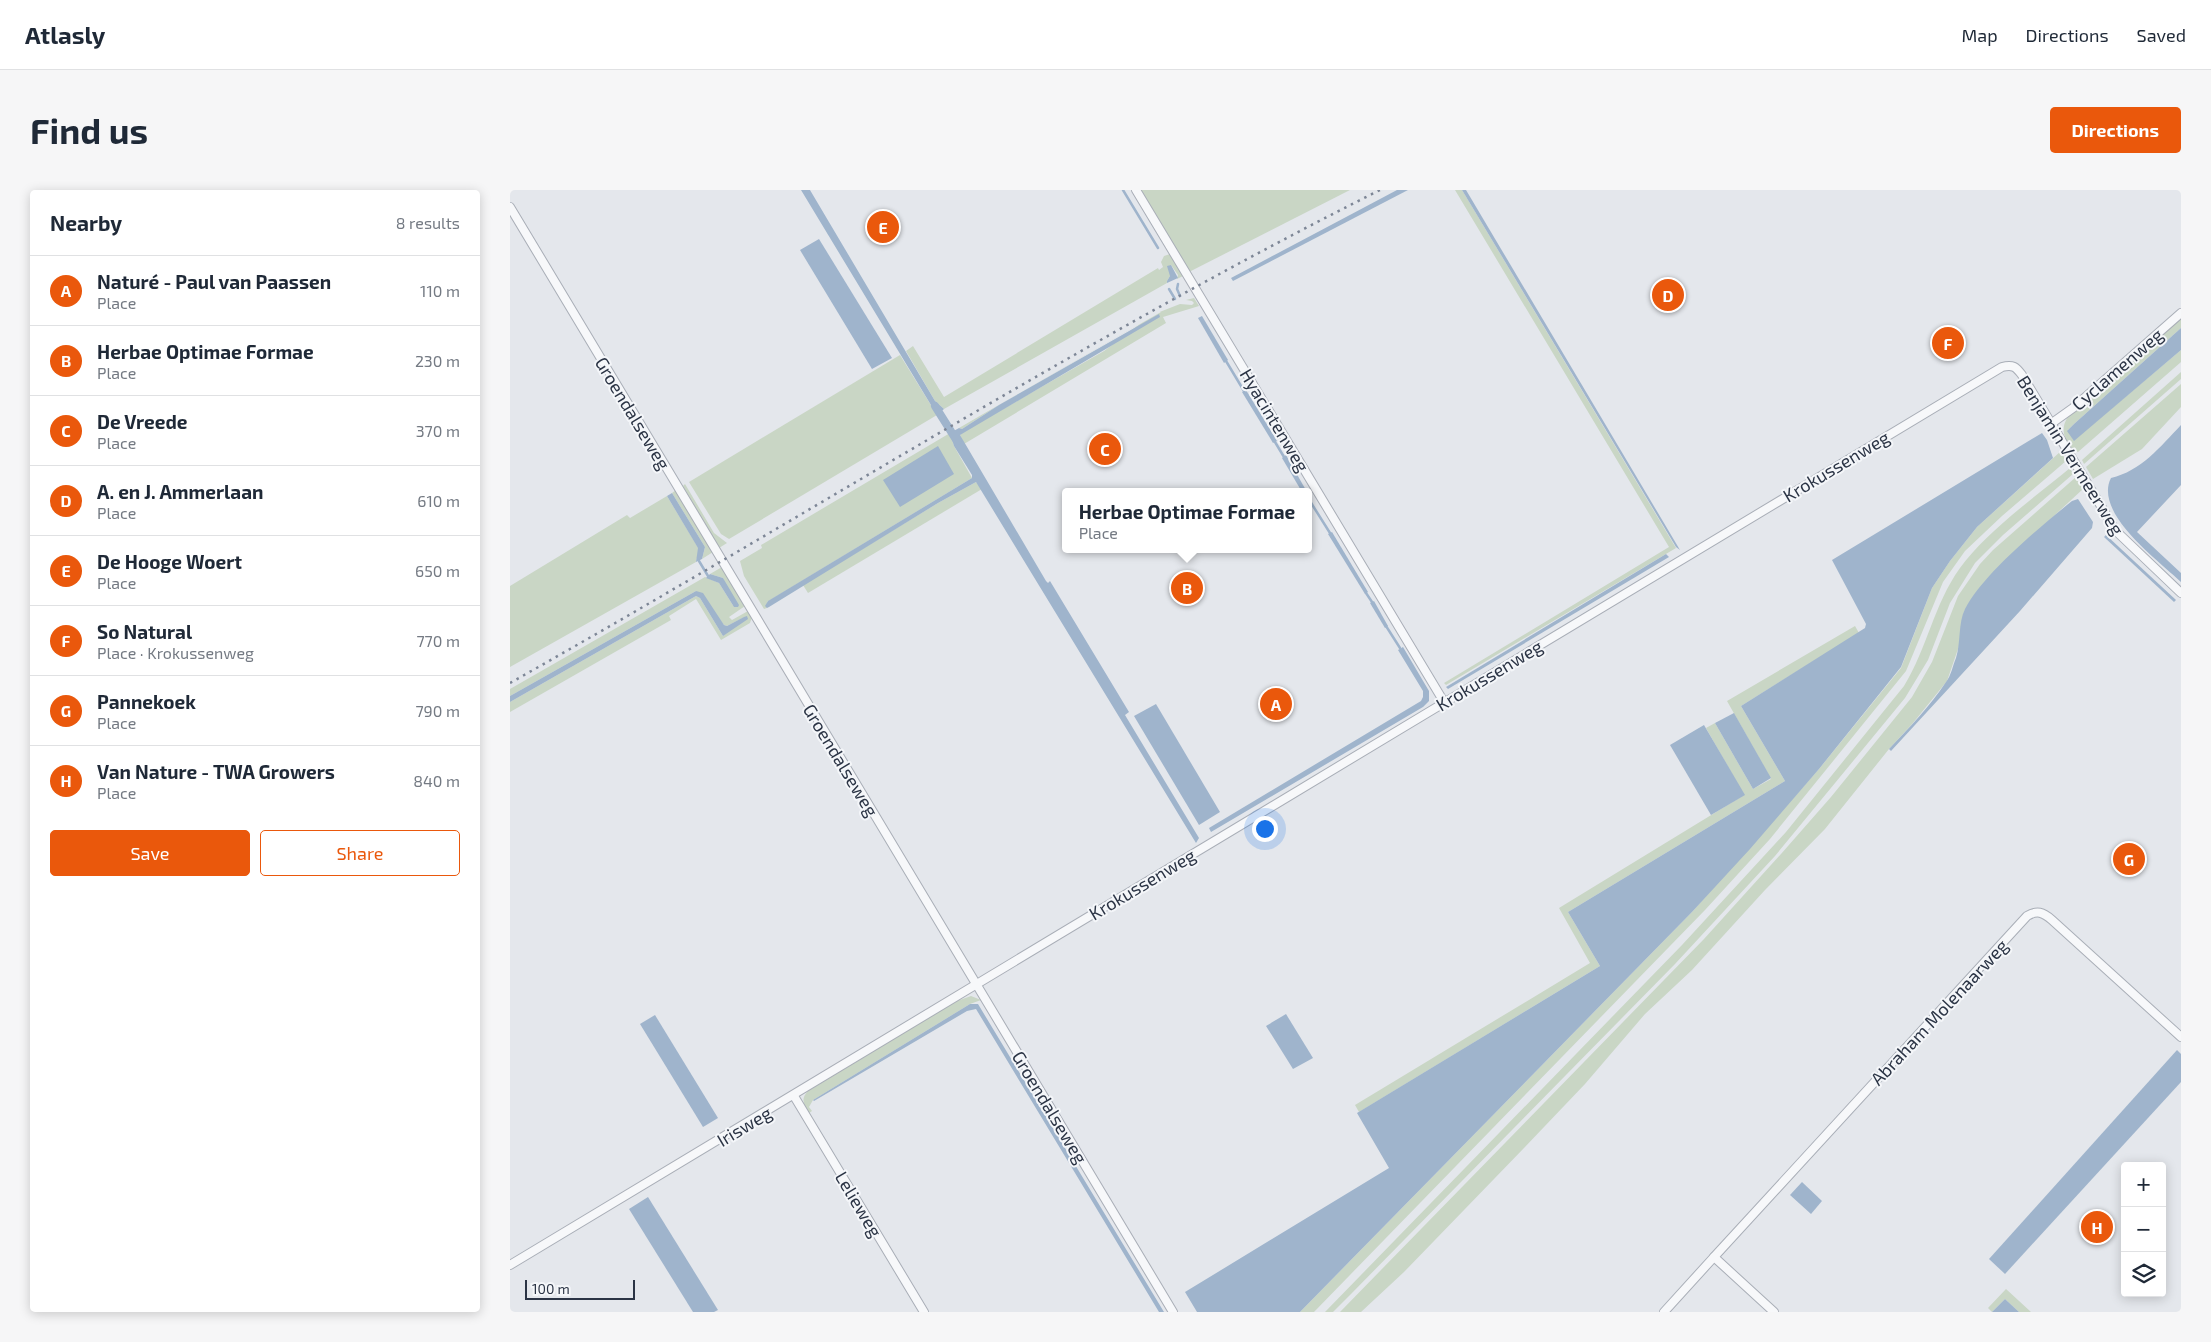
<!DOCTYPE html>
<meta charset="utf-8">
<style>
body{margin:0;font-family:"Exo 2",sans-serif;background:#f6f6f7;color:#1f2937}
.controls{position:absolute;right:15px;bottom:15px;display:grid;overflow:hidden;border-radius:5px;box-shadow:0 2px 12px #0003}
.controls button{width:45px;height:45px;display:grid;place-items:center;padding:0;border:0;border-bottom:1px solid #e0e1e3;background:#fff;color:#1f2937;font:25px sans-serif}
.scale{position:absolute;left:15px;bottom:12px;width:110px;box-sizing:border-box;padding-left:5px;border:2px solid #2b3445;border-top:0;font-size:14px;line-height:18px;white-space:nowrap;color:#2b3445;-webkit-text-stroke:4px #f4f6f9;paint-order:stroke}
.you{position:absolute;left:754px;top:638px;width:18px;height:18px;margin:-12px;border:4px solid #fff;border-radius:50%;background:#1a73e8;box-shadow:0 0 0 8px #1a73e833}
.badge{display:grid;place-items:center;width:32px;height:32px;border-radius:50%;background:#ea580c;color:#fff;font-size:16px;font-weight:700}
.pin{position:absolute;translate:-50% -50%;border:2px solid #fff;box-shadow:0 1px 5px #0006}
.popup{position:absolute;left:552px;top:298px;width:250px;height:65px;box-sizing:border-box;display:grid;place-content:center;border-radius:5px;background:#fff;filter:drop-shadow(0 1px 4px #0005);font-size:16px;white-space:nowrap;color:#747a83}
.popup b{font-size:19px;color:#1f2937}
.popup::after{content:'';position:absolute;left:50%;top:100%;margin-left:-10px;border:10px solid transparent;border-top-color:#fff}
.list{margin:0;padding:0;list-style:none}
h2{display:flex;justify-content:space-between;align-items:center;height:65px;margin:0;padding:0 20px;font-size:21px}
h2 small{font-size:16px;font-weight:400;color:#747a83}
.list li{display:grid;grid-template-columns:32px 1fr auto;gap:15px;align-items:center;box-sizing:border-box;height:70px;padding:0 20px;border-top:1px solid #e0e1e3}
.list b{display:block;font-size:19px;white-space:nowrap}
.list p{margin:0;font-size:16px;white-space:nowrap;color:#747a83}
.list em{font-size:16px;font-style:normal;color:#747a83}
.actions{display:flex;gap:10px;padding:15px 20px}
.actions a{flex:1;padding:11px 0;border:1px solid #ea580c;border-radius:5px;text-align:center;font-size:18px;color:#ea580c}
.actions .main{background:#ea580c;color:#fff}
.icon{flex:none;width:28px;height:28px;fill:none;stroke:currentColor;stroke-width:2;stroke-linecap:round;stroke-linejoin:round}
.map{position:relative;flex:none;width:1671px;height:1122px;overflow:hidden;border-radius:5px}
header{display:flex;align-items:center;gap:30px;box-sizing:border-box;height:70px;padding:0 25px;background:#fff;border-bottom:1px solid #e0e1e3}
header strong{font-size:24px}
nav{display:flex;gap:28px;margin-inline-start:auto;font-size:18px}
.intro{display:flex;align-items:center;justify-content:space-between;box-sizing:border-box;height:120px;padding:0 30px}
h1{margin:0;font-size:35px}
.button{padding:12px 22px;border-radius:5px;background:#ea580c;color:#fff;font-size:18px;font-weight:700}
main{display:flex;gap:30px;padding:0 30px}
aside{flex:1;background:#fff;border-radius:5px;box-shadow:0 2px 12px #0003}
.map>svg:first-child{display:block}
.green{fill:#c9d6c5}
.water{fill:#9fb4cc}
.pier{fill:#e4e7ec}
.lines{fill:none;stroke-linecap:round;stroke-linejoin:round}
.stream{stroke:#9fb4cc;stroke-width:2.5}
.canal{stroke:#9fb4cc;stroke-width:8}
.minor-casing{stroke:#a9aeb7;stroke-width:10}
.minor{stroke:#f7f8fa;stroke-width:8}
.rail{stroke:#7d8696;stroke-width:2.5;stroke-dasharray:2.5 5;stroke-linecap:butt}
.labels{text-anchor:middle;dominant-baseline:central;stroke-width:4;stroke-linejoin:round;paint-order:stroke}
.street-label{font-size:18px;fill:#2b3445;stroke:#f4f6f9}
</style>
<header>
<strong>Atlasly</strong>
<nav><a>Map</a><a>Directions</a><a>Saved</a></nav>
</header>
<div class="intro"><h1>Find us</h1><a class="button">Directions</a></div>
<main>
<aside>
<h2>Nearby<small>8 results</small></h2>
<ul class="list">
<li><span class="badge">A</span><div><b>Naturé - Paul van Paassen</b><p>Place</p></div><em>110 m</em></li>
<li><span class="badge">B</span><div><b>Herbae Optimae Formae</b><p>Place</p></div><em>230 m</em></li>
<li><span class="badge">C</span><div><b>De Vreede</b><p>Place</p></div><em>370 m</em></li>
<li><span class="badge">D</span><div><b>A. en J. Ammerlaan</b><p>Place</p></div><em>610 m</em></li>
<li><span class="badge">E</span><div><b>De Hooge Woert</b><p>Place</p></div><em>650 m</em></li>
<li><span class="badge">F</span><div><b>So Natural</b><p>Place · Krokussenweg</p></div><em>770 m</em></li>
<li><span class="badge">G</span><div><b>Pannekoek</b><p>Place</p></div><em>790 m</em></li>
<li><span class="badge">H</span><div><b>Van Nature - TWA Growers</b><p>Place</p></div><em>840 m</em></li>
</ul>
<div class="actions"><a class="main">Save</a><a>Share</a></div>
</aside>
<div class="map">
<svg width="1671" height="1122" viewBox="0 0 1671 1122">
<rect width="100%" height="100%" fill="#e4e7ec"/>
<g class="green">
<path d="M630 0H840L679 82Z"/>
<path d="M945 0H952L1166 358 936 495 934 493 1159 357Z"/>
<path d="M660 64 673 86 667 89 668 85 661 75 660 86 657 91V93L434 219 425 211 396 161 403 156 434 207 648 78 649 80 653 77 651 72 654 66Z"/>
<path d="M684 108 689 116 653 127 656 133 454 254 450 245 453 242 594 161 631 133 489 215 452 239 449 238 647 123 670 114 682 115 684 113 682 111 676 110Z"/>
<path d="M1671 128V138L1564 234 1558 240 1564 250 1671 160V172L1568 262C1555 255 1549 239 1558 227Z"/>
<path d="M390 165 427 225 219 349 211 344 179 292Z"/>
<path d="M1671 182V189L1574 274 1572 270Z"/>
<path d="M1671 194V217L1632 259 1583 289 1576 277Z"/>
<path d="M440 243 444 256 462 288 257 412V418L254 419 234 386 230 371 252 358 251 355Z"/>
<path d="M1551 261 1556 271 1492 326 1455 361 1433 392 1396 481 1260 649 1195 720 804 1122H790L1182 722 1309 579 1391 478 1422 398 1440 371 1467 337Z"/>
<path d="M1560 278 1563 284 1493 345 1465 373 1440 413 1418 470 1395 508 1265 666 1165 774 841 1104 823 1122H815L1172 755 1276 642 1394 496C1417 459 1424 414 1450 378 1475 343 1526 306 1560 278Z"/>
<path d="M1566 287 1573 299 1491 375 1459 413 1454 422 1449 456 1437 491 1403 533 1379 559 1315 639 1255 700 1182 780 1135 824 1075 894 1014 958 894 1082 851 1122H830L1194 749 1271 664 1321 607 1402 507 1422 472 1448 406 1470 374 1483 360Z"/>
<path d="M466 292 472 299 298 403 293 395 428 313Z"/>
<path d="M175 294 204 343 217 353 209 358 173 296Z"/>
<path d="M166 300 203 362 192 369 195 357 162 303Z"/>
<path d="M157 306 189 359 186 372 0 477V396L117 325 120 328Z"/>
<path d="M212 377 235 416 219 427 222 430 238 421 242 427 240 433 211 450 186 409 159 426 161 430 0 522V512L186 406 190 408 213 446 235 427 217 436 214 435 186 401 0 506V499L195 387 209 393 224 417 213 388 200 384Z"/>
<path d="M1345 436 1349 443 1231 516 1275 591 1058 722 1090 776 849 922 845 915 1080 773 1049 718 1234 605 1196 538 1205 533 1243 599 1261 589 1217 511Z"/>
<path d="M461 806 471 810 460 814 303 910 299 917 302 921 299 923C294 915 290 909 298 901L447 811Z"/>
<path d="M1496 1099 1521 1122H1509L1495 1109 1482 1122 1478 1118Z"/>
</g>
<g class="water">
<path d="M291 0H300L425 211 434 219 427 225Z"/>
<path d="M887 0H898L723 91 721 88Z"/>
<path d="M952 0H956L1170 360 1166 357Z"/>
<path d="M309 49 382 168 362 179 290 60Z"/>
<path d="M661 75 668 88 657 93V91L660 86 657 76Z"/>
<path d="M649 124 650 127 450 245 536 391 538 393 540 391 619 522 615 525 689 648 686 653 466 292 428 313 259 417 257 418 255 416 258 411 462 288V285L444 256 440 243 449 238 452 239 489 215Z"/>
<path d="M692 126 718 170 714 173 688 128Z"/>
<path d="M1671 138V160L1564 251 1557 241 1564 234Z"/>
<path d="M736 200 767 251 763 253 732 202Z"/>
<path d="M1671 235V295L1627 342 1671 383V392C1649 371 1583 323 1601 288 1631 281 1650 257 1671 235Z"/>
<path d="M1532 243 1537 250 1543 268 1467 337 1440 371 1422 398 1391 477 1309 579 1240 659 1182 722 790 1122H687L675 1102 879 978 847 923 1090 776 1058 722 1275 591 1231 516 1355 438 1356 434 1322 370Z"/>
<path d="M428 256 444 284 390 317 373 290Z"/>
<path d="M776 265 797 302H792L772 268Z"/>
<path d="M162 303 195 357 192 369 186 372 188 358 157 306Z"/>
<path d="M1568 309 1583 332 1582 338 1510 421 1381 561 1379 559C1399 538 1420 516 1436 492 1441 486 1443 475 1446 468 1451 452 1448 433 1455 419 1474 383 1530 337 1562 311Z"/>
<path d="M822 342 858 402 855 404 818 344Z"/>
<path d="M1596 345 1666 410 1664 412 1594 347Z"/>
<path d="M1156 364 1159 367 938 499 936 497Z"/>
<path d="M200 384 213 388 229 415 228 417H224L209 393 196 388Z"/>
<path d="M186 401 193 403 214 435 217 436 234 427 237 426 238 429 213 446 190 408 186 406 0 512V506Z"/>
<path d="M864 411 878 436 875 438 860 413Z"/>
<path d="M893 457 919 501V511L913 517 701 642 699 638 911 511 913 507V501L888 460Z"/>
<path d="M646 514 710 622 689 635 624 526Z"/>
<path d="M1224 523 1261 588 1243 599 1205 533Z"/>
<path d="M1194 535 1235 605 1201 625 1160 555Z"/>
<path d="M460 814H468L654 1122H649L466 819 457 821 304 911 303 910Z"/>
<path d="M776 824 803 868 783 879 756 836Z"/>
<path d="M145 825 208 928 193 937 130 834Z"/>
<path d="M1667 860 1671 864V892L1495 1084 1479 1069Z"/>
<path d="M1292 992 1312 1011 1301 1024 1280 1005Z"/>
<path d="M138 1007 208 1120 204 1122H183L119 1019Z"/>
<path d="M1495 1109 1509 1122H1482Z"/>
</g>
<path class="pier" d="M648 121 651 122 472 224 487 213Z"/>
<g class="lines">
<g class="stream">
<path d="M613 0 648 58"/>
<path d="M668 94 667 99 670 106"/>
<path d="M659 99 665 109"/>
<path d="M716 171 734 201"/>
<path d="M765 252 774 267"/>
<path d="M798 308 820 343"/>
<path d="M189 371 198 386"/>
<path d="M856 403 862 412"/>
<path d="M876 436 890 458"/>
</g>
<path class="canal" d="M425 216 447 251"/>
<defs>
<g id="minor">
<path d="M626 0 934 512"/>
<path d="M0 17 663 1122"/>
<path d="M1542 233 1563 218 1671 123"/>
<path d="M284 906 414 1122"/>
<path d="M1204 1067 1517 726C1527 720 1533 722 1542 730L1671 847"/>
<path d="M0 1075 1492 177C1503 174 1506 177 1512 185L1606 341 1671 403"/>
<path d="M1154 1122 1204 1067 1264 1122"/>
</g>
</defs>
<use href="#minor" class="minor-casing"/>
<use href="#minor" class="minor"/>
<path class="rail" d="M0 493C290 330 571 150 870 0"/>
</g>
<g class="labels">
<g class="street-label">
<text transform="translate(1607 179) rotate(-41)">Cyclamenweg</text>
<text transform="translate(123 223) rotate(59)">Groendalseweg</text>
<text transform="translate(765 230) rotate(59)">Hyacintenweg</text>
<text transform="translate(1561 265) rotate(58)">Benjamin Vermeerweg</text>
<text transform="translate(1326 276) rotate(-31)">Krokussenweg</text>
<text transform="translate(979 485) rotate(-31)">Krokussenweg</text>
<text transform="translate(331 570) rotate(59)">Groendalseweg</text>
<text transform="translate(632 694) rotate(-31)">Krokussenweg</text>
<text transform="translate(1429 822) rotate(-47)">Abraham Molenaarweg</text>
<text transform="translate(540 917) rotate(59)">Groendalseweg</text>
<text transform="translate(234 936) rotate(-31)">Irisweg</text>
<text transform="translate(349 1014) rotate(59)">Lelieweg</text>
</g>
</g>
</svg>
<div class="controls">
<button>+</button>
<button>−</button>
<button><svg class="icon" aria-label="layers" viewBox="0 0 24 24"><path d="M12 4l9 5-9 5-9-5zM3 14l9 5 9-5"/></svg></button>
</div>
<div class="scale">100 m</div>
<div class="you"></div>
<div class="pin badge" style="left:766px;top:514px">A</div>
<div class="pin badge" style="left:677px;top:398px">B</div>
<div class="popup"><b>Herbae Optimae Formae</b>Place</div>
<div class="pin badge" style="left:595px;top:259px">C</div>
<div class="pin badge" style="left:1158px;top:105px">D</div>
<div class="pin badge" style="left:373px;top:37px">E</div>
<div class="pin badge" style="left:1438px;top:153px">F</div>
<div class="pin badge" style="left:1619px;top:669px">G</div>
<div class="pin badge" style="left:1587px;top:1037px">H</div>
</div>
</main>
